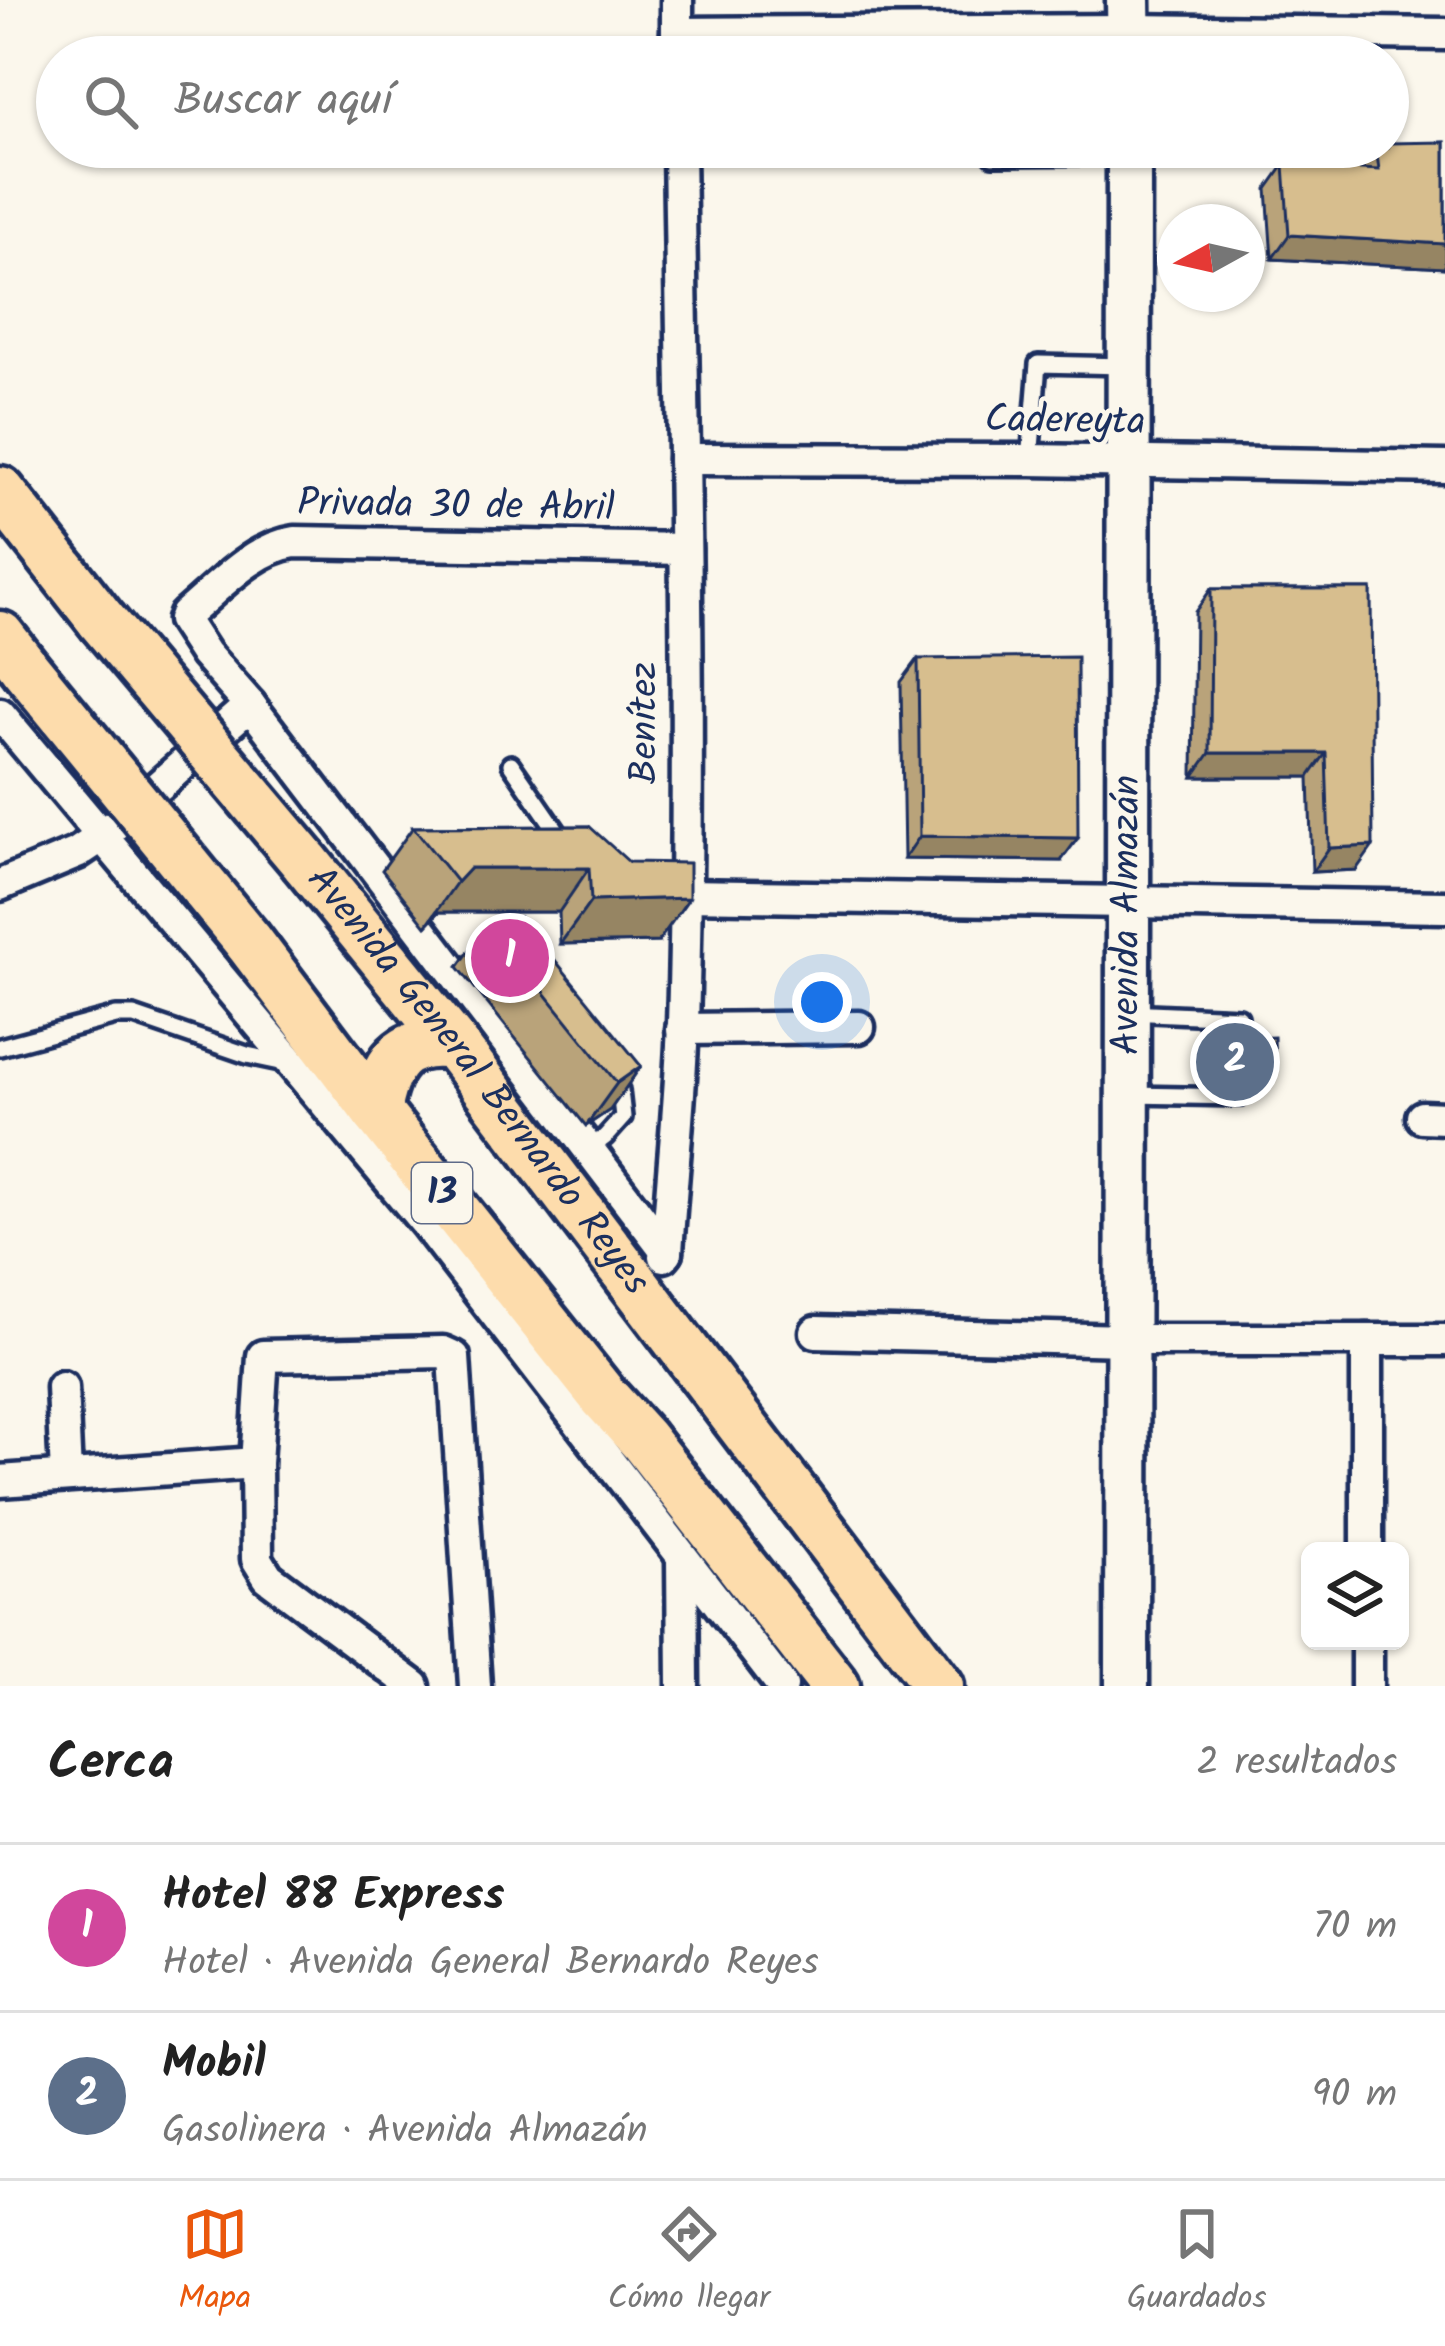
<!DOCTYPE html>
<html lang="es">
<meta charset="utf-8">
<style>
body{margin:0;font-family:Kalam,sans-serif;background:#f2f2f2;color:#222}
.controls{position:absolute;right:36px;bottom:36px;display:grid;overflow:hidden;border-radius:18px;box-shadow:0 3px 9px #0004}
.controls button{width:108px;height:108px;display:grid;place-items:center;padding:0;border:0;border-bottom:3px solid #e0e0e0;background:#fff;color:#222;font:60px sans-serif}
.compass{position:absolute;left:1157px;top:204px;width:108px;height:108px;border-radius:50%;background:#fff;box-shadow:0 3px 9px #0004;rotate:262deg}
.you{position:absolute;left:822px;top:1002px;width:42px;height:42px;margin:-30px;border:9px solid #fff;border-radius:50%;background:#1a73e8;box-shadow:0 0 0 18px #1a73e833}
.badge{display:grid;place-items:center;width:78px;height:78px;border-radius:50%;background:#ea580c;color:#fff;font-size:39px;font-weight:700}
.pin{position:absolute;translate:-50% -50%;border:6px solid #fff;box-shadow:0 3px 12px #0006}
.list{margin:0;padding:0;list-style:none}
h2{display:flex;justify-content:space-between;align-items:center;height:156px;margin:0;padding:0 48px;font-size:51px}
h2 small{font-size:39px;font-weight:400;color:#767676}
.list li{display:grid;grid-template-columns:78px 1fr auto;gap:36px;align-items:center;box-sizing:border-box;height:168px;padding:0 48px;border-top:3px solid #e0e0e0}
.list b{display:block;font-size:45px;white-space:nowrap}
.list p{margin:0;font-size:39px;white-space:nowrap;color:#767676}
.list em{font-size:39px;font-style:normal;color:#767676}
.icon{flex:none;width:66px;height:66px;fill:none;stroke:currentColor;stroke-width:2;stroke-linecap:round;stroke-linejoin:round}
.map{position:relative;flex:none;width:1445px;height:1686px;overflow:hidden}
.search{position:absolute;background:#fff;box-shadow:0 3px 9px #0004;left:36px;right:36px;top:36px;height:132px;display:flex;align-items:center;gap:30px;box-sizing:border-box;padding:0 42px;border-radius:66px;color:#767676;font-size:45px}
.sheet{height:492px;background:#fff}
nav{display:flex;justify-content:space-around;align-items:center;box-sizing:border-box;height:168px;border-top:3px solid #e0e0e0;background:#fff;font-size:33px;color:#767676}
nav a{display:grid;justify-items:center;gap:6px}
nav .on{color:#ea580c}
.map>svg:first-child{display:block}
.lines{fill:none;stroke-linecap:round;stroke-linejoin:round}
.lane-casing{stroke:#1b2f5e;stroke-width:24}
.street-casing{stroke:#1b2f5e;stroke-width:39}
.secondary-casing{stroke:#1b2f5e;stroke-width:51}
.primary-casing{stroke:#1b2f5e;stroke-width:57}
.lane{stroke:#fbf7ec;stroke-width:15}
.street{stroke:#fbf7ec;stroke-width:30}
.secondary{stroke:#fbf7ec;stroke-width:42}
.primary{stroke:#fddcac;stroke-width:48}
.primary-bridge-casing{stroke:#1b2f5e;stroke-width:57;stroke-linecap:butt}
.primary-bridge{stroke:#fddcac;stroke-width:48}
.wall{fill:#b9a37a;stroke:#1b2f5e;stroke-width:3}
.shaded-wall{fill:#968563;stroke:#1b2f5e;stroke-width:3}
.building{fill:#d7be8e;stroke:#1b2f5e;stroke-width:3}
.labels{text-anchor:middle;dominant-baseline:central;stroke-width:9;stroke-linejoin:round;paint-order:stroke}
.shield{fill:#fbf7ec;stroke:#5e6b89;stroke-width:3}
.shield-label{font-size:36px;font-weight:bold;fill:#1b2f5e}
.street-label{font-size:39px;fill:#1b2f5e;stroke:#fbf7ec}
</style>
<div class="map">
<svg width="1445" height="1686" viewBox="0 0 1445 1686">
<rect width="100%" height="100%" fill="#fbf7ec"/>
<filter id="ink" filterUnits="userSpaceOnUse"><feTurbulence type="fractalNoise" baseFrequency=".00833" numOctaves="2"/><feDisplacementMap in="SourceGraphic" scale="24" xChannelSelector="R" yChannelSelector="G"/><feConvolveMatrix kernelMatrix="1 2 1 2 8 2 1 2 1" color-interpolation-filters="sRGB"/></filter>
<g filter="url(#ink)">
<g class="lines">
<defs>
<g id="lane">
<path d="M993 147V156L1126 155"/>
<path d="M1030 460 1038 364 1125 366"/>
<path d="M511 764 564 841"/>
<path d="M1128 1012 1239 1017 1240 1047"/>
<path d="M0 1047 116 1016H134L247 1055 285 1063"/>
<path d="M1130 1095 1240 1097V1078"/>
<path d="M589 1149 605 1137 623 1117 620 1090 613 1080"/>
</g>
<g id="street">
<path d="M677 0V57"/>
<path d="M677 33 1129 30 1445 34"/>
<path d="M684 459 1030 460 1445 467"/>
<path d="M0 714 427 1225 782 1686"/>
<path d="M0 885 77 853 101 837 250 705"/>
<path d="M685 895 1445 907"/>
<path d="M682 1029 859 1027"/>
<path d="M1422 1117 1445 1118"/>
<path d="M667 1252 250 705 205 654 183 620 185 615C218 588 252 548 295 542L685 549"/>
<path d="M664 1256 667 1252C672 1176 680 1100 683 1024 692 732 683 439 679 147"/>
<path d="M816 1332 1126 1340H1445"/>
<path d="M62 1387 66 1476"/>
<path d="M0 1481 256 1463"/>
<path d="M1367 1551V1340"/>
<path d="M682 1559 683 1686"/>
<path d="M414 1686 268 1577 257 1559 256 1463 263 1356 443 1352 454 1357 475 1686"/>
<path d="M1367 1686V1641"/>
</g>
<g id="secondary">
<path d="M1128 0 1129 57"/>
<path id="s1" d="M1127 1686 1129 147"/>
</g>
<g id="primary">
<path d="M0 491 102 621"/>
<path d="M0 636 25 668"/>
<path id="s2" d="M305 862 454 1045 939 1686"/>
<path d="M248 941 376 1111 603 1396 643 1440 835 1686"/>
<path d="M376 1111C385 1064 400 1037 454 1045"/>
</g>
</defs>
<use href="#lane" class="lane-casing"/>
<use href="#street" class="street-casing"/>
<use href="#secondary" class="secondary-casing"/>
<use href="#primary" class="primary-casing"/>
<use href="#lane" class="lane"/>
<use href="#street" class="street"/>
<use href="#secondary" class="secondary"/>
<use href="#primary" class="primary"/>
<defs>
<g id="primary-bridge">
<path d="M102 621 305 862"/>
<path d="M25 668 248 941"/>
</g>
</defs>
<use href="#primary-bridge" class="primary-bridge-casing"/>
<use href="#primary-bridge" class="primary-bridge"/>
</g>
<g class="wall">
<path d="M1445 142V268L1272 259 1267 189 1284 165 1359 169V167L1372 147Z"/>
<path d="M1211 589H1371L1356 870 1312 872 1309 777H1193L1195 612Z"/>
<path d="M918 659 1061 861 904 859 901 682Z"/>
<path d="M589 826 658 942 560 944 559 912H439L426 926 382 870 413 827Z"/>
<path d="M489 923 641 1066 610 1110 586 1126 458 967Z"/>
<path d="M1206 1040 1275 1069 1269 1077 1202 1080 1200 1048Z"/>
</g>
<g class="shaded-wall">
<path d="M1289 235 1445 244V268L1272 259Z"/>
<path d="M1210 753H1326L1309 777H1193Z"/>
<path d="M920 836 1078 838 1061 861 904 859Z"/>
<path d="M1373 846 1356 870 1312 872 1329 848Z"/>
<path d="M470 868H589L559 912H439L426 926 457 882Z"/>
<path d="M689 898 658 942 560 944 591 901Z"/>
<path d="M641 1066 610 1110 586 1126 617 1083Z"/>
<path d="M1275 1069 1269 1077 1202 1080 1207 1072Z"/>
</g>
<g class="building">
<path d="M1445 142V244L1289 235 1284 165 1379 170 1376 147H1388V143Z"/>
<path d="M1211 589H1371L1373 846 1329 848 1326 753H1210Z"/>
<path d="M1077 657 1078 838 920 836 918 659Z"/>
<path d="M589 826 629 862 689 863V898L591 901 589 868H470L457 882 413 827Z"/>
<path d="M520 917 641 1066 617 1083 489 923Z"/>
<path d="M1274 1037 1275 1069 1207 1072 1206 1040Z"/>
</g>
</g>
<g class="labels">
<rect class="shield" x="412" y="1163" width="60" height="60" rx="9"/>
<g class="shield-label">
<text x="442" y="1193">13</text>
</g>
<g class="street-label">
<text transform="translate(1065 422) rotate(1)">Cadereyta</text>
<text transform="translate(456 507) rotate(1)">Privada 30 de Abril</text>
<text transform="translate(646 723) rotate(-90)">Benítez</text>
<text stroke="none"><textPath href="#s1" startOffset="771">Avenida Almazán</textPath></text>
<text stroke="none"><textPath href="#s2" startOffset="279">Avenida General Bernardo Reyes</textPath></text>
</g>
</g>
</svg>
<div class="controls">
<button><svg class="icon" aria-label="layers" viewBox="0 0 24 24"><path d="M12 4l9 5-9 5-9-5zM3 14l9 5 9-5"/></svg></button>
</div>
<svg class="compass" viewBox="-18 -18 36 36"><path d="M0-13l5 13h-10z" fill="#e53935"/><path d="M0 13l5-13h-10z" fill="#767676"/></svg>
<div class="you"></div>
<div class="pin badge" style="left:510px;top:958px;background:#d1479c">1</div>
<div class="pin badge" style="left:1235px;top:1062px;background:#5c6f8a">2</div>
<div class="search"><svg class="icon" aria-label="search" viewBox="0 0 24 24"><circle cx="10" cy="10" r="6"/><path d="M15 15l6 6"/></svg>Buscar aquí</div>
</div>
<section class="sheet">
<h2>Cerca<small>2 resultados</small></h2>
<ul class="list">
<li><span class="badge" style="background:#d1479c">1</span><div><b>Hotel 88 Express</b><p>Hotel · Avenida General Bernardo Reyes</p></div><em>70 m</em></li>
<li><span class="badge" style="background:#5c6f8a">2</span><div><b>Mobil</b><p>Gasolinera · Avenida Almazán</p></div><em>90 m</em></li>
</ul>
</section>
<nav>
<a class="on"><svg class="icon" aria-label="map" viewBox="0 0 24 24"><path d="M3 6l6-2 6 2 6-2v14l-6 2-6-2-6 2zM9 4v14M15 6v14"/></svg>Mapa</a>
<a><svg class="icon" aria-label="directions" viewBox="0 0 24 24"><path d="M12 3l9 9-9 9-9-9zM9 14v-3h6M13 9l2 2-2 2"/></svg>Cómo llegar</a>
<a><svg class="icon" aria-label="saved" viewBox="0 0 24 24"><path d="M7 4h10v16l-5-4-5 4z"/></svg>Guardados</a>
</nav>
